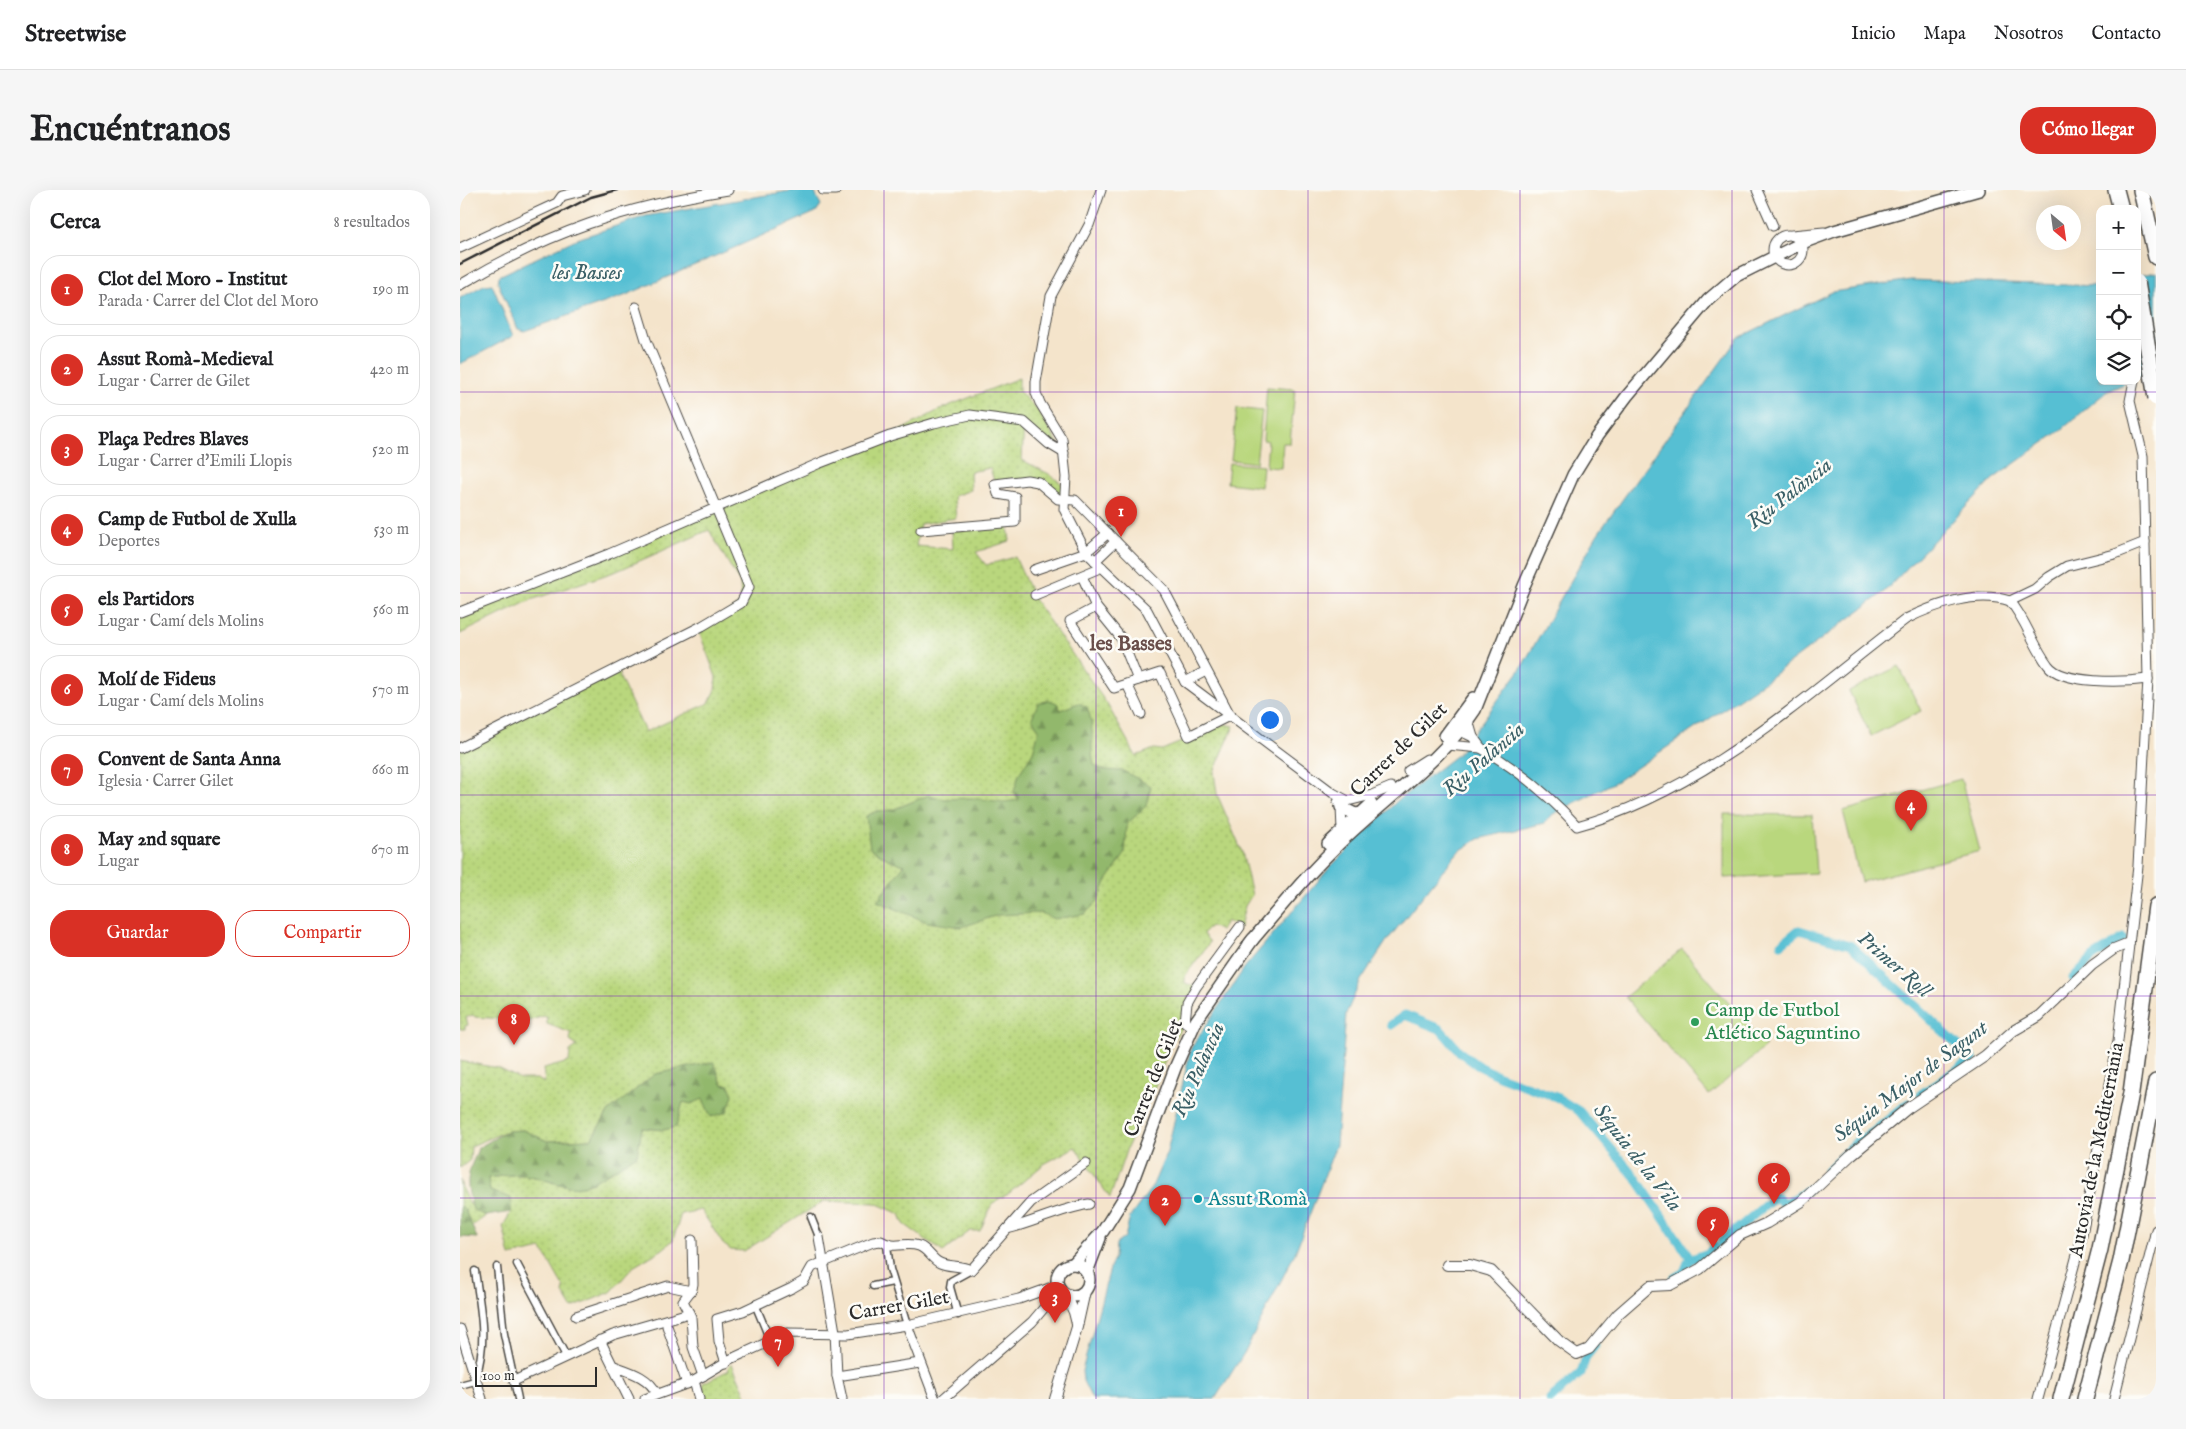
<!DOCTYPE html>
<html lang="es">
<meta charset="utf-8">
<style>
body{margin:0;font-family:"IM FELL English",serif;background:#f6f6f6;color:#202124}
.controls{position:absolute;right:15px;top:15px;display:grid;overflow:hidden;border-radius:10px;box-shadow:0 5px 20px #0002}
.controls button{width:45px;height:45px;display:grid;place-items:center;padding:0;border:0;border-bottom:1px solid #e0e0e0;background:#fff;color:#202124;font:25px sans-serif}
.compass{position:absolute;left:1576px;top:15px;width:45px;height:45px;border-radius:50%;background:#fff;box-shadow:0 5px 20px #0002;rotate:151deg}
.scale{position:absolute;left:15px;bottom:12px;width:122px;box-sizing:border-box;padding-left:5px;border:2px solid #2b2b2b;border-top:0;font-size:14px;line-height:18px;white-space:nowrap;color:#2b2b2b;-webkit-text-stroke:4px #fdfcf7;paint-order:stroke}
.you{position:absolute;left:809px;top:529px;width:18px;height:18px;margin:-12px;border:4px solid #fff;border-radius:50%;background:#1a73e8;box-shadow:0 0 0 8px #1a73e833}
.badge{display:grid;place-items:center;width:32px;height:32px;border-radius:50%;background:#d93025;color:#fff;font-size:16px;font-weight:700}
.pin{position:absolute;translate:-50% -41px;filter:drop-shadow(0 1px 2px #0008)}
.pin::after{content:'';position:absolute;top:26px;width:18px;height:15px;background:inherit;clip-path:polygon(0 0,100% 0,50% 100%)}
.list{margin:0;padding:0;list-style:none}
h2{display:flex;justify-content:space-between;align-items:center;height:65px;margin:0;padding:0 20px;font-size:21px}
h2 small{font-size:16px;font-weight:400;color:#757577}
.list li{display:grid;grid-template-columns:32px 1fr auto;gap:15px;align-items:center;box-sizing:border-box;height:70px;margin:0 10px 10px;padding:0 10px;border:1px solid #e0e0e0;border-radius:20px}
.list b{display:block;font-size:19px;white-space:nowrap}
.list p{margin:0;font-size:16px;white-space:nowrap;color:#757577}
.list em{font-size:16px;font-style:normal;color:#757577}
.actions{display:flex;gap:10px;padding:15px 20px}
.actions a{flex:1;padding:11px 0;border:1px solid #d93025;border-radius:20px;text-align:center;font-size:18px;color:#d93025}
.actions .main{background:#d93025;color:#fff}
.icon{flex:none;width:28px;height:28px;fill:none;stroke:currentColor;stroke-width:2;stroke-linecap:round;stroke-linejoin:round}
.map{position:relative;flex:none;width:1696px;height:1209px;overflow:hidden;border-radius:20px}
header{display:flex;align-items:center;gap:30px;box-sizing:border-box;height:70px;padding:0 25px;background:#fff;border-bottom:1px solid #e0e0e0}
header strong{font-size:24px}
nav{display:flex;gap:28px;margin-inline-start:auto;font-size:18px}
.intro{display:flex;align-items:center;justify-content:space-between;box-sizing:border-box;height:120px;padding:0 30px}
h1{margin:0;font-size:35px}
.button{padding:12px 22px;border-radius:20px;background:#d93025;color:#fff;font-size:18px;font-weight:700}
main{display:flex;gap:30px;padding:0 30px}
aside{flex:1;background:#fff;border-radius:20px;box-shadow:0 5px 20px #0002}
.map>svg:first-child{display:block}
.grass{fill:url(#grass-dots);stroke:#728154}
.forest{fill:url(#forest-firs);stroke:#5e724c}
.pitch{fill:#b9d77d;stroke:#728154}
.water{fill:#56bfd3;stroke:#40757f}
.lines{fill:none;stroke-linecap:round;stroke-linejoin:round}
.canal{stroke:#56bfd3;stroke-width:9}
.pedestrian-casing{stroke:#494743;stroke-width:9}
.minor-casing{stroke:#494743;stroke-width:11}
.tertiary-casing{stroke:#494743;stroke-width:12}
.secondary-casing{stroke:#494743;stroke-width:14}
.motorway-casing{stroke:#494743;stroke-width:18}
.pedestrian{stroke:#fff;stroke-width:6}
.minor{stroke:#fff;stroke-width:9}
.tertiary{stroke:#fff;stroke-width:10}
.secondary{stroke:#fff;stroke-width:11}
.motorway{stroke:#fff;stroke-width:15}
.rail{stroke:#2b2b2b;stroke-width:2.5}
.motorway-bridge-casing{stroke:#494743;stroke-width:18;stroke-linecap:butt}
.motorway-bridge{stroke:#fff;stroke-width:15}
.grid{fill:none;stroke:#7b2cbf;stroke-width:1;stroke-opacity:0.55}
.leisure-dot{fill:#2e9e5b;stroke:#fdfcf7;stroke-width:2}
.culture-dot{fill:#0f9aa8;stroke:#fdfcf7;stroke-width:2}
.labels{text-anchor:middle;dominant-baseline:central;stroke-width:5;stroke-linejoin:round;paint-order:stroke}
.street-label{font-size:20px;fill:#2b2b2b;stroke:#fdfcf7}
.leisure-label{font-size:20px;fill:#27864d;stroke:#fdfcf7;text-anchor:start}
.culture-label{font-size:20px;fill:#0d838f;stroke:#fdfcf7;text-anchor:start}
.water-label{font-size:21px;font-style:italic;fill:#3a5f66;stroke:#fdfcf7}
.neighbourhood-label{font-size:21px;font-weight:bold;fill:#694e4a;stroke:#fdfcf7}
</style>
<header>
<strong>Streetwise</strong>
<nav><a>Inicio</a><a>Mapa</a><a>Nosotros</a><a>Contacto</a></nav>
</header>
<div class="intro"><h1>Encuéntranos</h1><a class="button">Cómo llegar</a></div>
<main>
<aside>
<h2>Cerca<small>8 resultados</small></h2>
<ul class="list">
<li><span class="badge">1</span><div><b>Clot del Moro - Institut</b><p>Parada · Carrer del Clot del Moro</p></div><em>190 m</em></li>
<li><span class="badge">2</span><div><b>Assut Romà-Medieval</b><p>Lugar · Carrer de Gilet</p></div><em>420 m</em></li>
<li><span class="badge">3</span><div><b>Plaça Pedres Blaves</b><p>Lugar · Carrer d'Emili Llopis</p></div><em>520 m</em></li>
<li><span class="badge">4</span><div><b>Camp de Futbol de Xulla</b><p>Deportes</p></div><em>530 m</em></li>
<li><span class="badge">5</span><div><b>els Partidors</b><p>Lugar · Camí dels Molins</p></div><em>560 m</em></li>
<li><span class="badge">6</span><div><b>Molí de Fideus</b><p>Lugar · Camí dels Molins</p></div><em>570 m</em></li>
<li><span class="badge">7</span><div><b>Convent de Santa Anna</b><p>Iglesia · Carrer Gilet</p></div><em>660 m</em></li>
<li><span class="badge">8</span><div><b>May 2nd square</b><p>Lugar</p></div><em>670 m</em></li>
</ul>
<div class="actions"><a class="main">Guardar</a><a>Compartir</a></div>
</aside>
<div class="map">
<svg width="1696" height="1209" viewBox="0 0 1696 1209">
<defs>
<pattern id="grass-dots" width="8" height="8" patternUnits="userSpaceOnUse" patternTransform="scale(1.25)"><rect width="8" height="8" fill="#b9d77d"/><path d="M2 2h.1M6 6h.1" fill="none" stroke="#9fb96c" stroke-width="1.8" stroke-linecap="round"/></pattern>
<pattern id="forest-firs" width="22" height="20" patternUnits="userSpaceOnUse" patternTransform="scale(1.25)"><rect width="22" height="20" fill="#92b86c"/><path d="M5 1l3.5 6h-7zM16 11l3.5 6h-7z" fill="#779659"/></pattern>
</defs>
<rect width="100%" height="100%" fill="#fdfcf7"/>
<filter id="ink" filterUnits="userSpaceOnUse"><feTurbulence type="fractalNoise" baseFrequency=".02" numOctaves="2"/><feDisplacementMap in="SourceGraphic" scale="10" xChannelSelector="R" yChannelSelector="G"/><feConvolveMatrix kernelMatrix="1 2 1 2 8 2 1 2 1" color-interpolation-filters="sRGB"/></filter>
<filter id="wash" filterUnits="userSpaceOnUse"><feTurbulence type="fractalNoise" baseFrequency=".0096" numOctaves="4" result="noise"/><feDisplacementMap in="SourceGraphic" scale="20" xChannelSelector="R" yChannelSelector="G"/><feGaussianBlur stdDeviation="1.12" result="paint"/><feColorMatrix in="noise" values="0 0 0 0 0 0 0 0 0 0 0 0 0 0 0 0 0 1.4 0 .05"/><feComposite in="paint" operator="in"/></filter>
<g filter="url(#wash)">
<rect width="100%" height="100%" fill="#f4e4cb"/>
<g class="grass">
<path d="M559 188V201L578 221 604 263 564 233 562 270 589 284 606 297 605 309 578 292 535 294 530 278 510 282 511 300 494 306 496 328 460 334 456 356 493 359 492 341 548 337 550 351 516 362 526 375 555 367 574 409 647 514 676 566 694 559 702 560 765 534 774 536 754 582 757 604 782 662 792 705 785 716 780 737 766 731 761 741 750 736 743 744 750 752 725 786V793L736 797 725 832 713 850 692 904 667 958 650 1008 615 957 584 974 548 1004 537 1010 531 1016 520 1041H510L483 1062 451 1039 444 1034 440 1024 415 1013 364 1011 284 1061 271 1060 263 1054 241 1020 221 1024 213 1050 203 1059 173 1077 151 1102 112 1118 103 1103 104 1098 82 1059 50 1066 43 1036 51 1022 30 1001 27 988C42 986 55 983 70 986 87 989 104 999 123 995 133 993 167 972 176 965L182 938 204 940 223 912 262 894 254 873 149 921 131 949 87 951 63 940 47 941 11 956 10 970 0 978V871L38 878 60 889H77L85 893 83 879 109 872 110 861 117 856 110 851 111 843 87 834V828L84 826 49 837 45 829 15 827 13 825 6 827 8 835 5 836V839H0V558L159 477 160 488 185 542 249 513 255 502 256 487 239 441 281 413 280 393 249 340 157 381 71 410 0 444V426L430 246 483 218Z"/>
<path d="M0 990C3 1006 11 1019 26 1026L12 1036 0 1015Z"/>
<path d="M272 1174 288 1209H245L243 1193 269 1180 268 1177Z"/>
</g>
<g class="forest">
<path d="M589 510 597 513 601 520 618 513 627 517C636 540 629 553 634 575L644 580 663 581 691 596 686 616 667 634 665 664 646 692 638 711 625 724 594 729 581 723 538 725 502 737 467 732 417 711 444 675 428 669 410 658 406 626 417 621 432 620 469 605 485 609 512 608 544 612 559 610 554 602 559 584 573 562 579 540 572 528 578 513Z"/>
<path d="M254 872 262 894 269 895 273 905 267 922 251 927 243 909 231 914 223 912 216 937 204 940 182 938 177 965C168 971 132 994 123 996 105 999 87 989 70 986 56 983 42 986 28 988L30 1001 51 1008V1022L26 1026 13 1020C10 1008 6 996 9 984 10 975 16 967 18 958L47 941 63 940 87 951 131 949 149 921 195 884Z"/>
<path d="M0 1015 5 1020 17 1048 0 1047Z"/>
</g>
<g class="pitch">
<path d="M807 197 835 199 830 253H823L821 278 806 277 808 251 803 250Z"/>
<path d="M777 218 802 221 796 273 771 270Z"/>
<path d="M769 273 803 276 801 297 767 293Z"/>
<path d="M1439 476 1461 521 1411 546 1389 501Z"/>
<path d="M1501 589 1520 661 1401 692 1383 621Z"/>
<path d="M1264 624 1352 625 1356 683 1264 688Z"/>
<path d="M1222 759 1306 856 1249 905 1165 807Z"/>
</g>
<g class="water">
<path d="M335 0 354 1 361 15 356 22 164 106 64 141 58 139 38 93 39 86 114 50 186 26Z"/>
<path d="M1696 82V180L1677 188V86Z"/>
<path d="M1451 90 1640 96V191H1670L1646 202 1600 241 1533 289 1423 403 1304 492 1157 591 1093 624 1085 633 1018 649 998 662 926 752 901 790 886 824 876 955 835 1063 786 1160 755 1209H632L623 1191 622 1181 651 1075 655 1067 656 1054 665 1047 670 1027 692 997 707 962 731 858 785 777 870 677 938 610 998 564 1060 480 1137 345 1278 148 1372 102Z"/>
<path d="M32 94 53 146 0 174V108L24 95Z"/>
</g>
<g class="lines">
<g class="canal">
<path d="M1321 754 1339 740 1390 755 1513 869"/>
<path d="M1613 788 1633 767 1663 748"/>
<path d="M931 835 945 825 980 839 1001 863 1017 875 1039 886 1096 907 1119 921 1176 988 1231 1069"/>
<path d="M1461 904 1508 872"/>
<path d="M1367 981 1397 951 1413 942 1448 913"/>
<path d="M1262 1052 1315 1007H1317L1324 1015 1349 999"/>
<path d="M1214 1088 1224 1082 1229 1070 1248 1063 1255 1057"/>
<path d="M1090 1209 1121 1183 1126 1167 1135 1156"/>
</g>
</g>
</g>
<g filter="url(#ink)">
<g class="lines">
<defs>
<g id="pedestrian">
<path d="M351 1027 359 1047"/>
<path d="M427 1055 430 1079 447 1135"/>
<path d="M57 1074 106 1166"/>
<path d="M37 1077 44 1144 58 1209"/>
<path d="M413 1096 433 1092"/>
<path d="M295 1114 310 1150"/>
<path d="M498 1125 490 1097 491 1091 511 1080"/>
<path d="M0 1195 15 1191C28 1150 21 1123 15 1081"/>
</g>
<g id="minor">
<path d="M363 0H376"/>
<path d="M641 0 629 35 591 106 576 192V203L580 213 602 249 606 287 604 319 626 362 687 420 725 492 873 603 888 611 912 605 931 597"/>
<path d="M1297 0 1313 36"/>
<circle cx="1328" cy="60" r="15"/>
<path d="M1332 45 1364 42"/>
<path d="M0 58 97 13 102 6 125 0"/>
<path d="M0 95C88 42 167 16 268 0"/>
<path d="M461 340 555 332V307L538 304 535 294 567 290 578 292 598 309 615 310 704 400 769 523"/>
<path d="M635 371 656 351"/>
<path d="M574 380 626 362 648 343"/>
<path d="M622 386 636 417 661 448 678 490"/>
<path d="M575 405 642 377"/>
<path d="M1550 411 1575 399 1589 387 1607 376 1655 364 1685 352"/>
<path d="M636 417 610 431 654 498 700 483 729 546 771 525"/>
<path d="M0 422 149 364 360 273 430 246 474 233 510 225 564 232 589 254 604 263"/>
<path d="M725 492 746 481"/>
<path d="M667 494 681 524"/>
<path d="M995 543 1000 541 1013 547"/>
<path d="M987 555 1021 558 1013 547 1008 530"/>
<path d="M0 558 242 436 281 413 289 397 186 150 176 117"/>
<path d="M1021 558C1057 579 1089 605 1117 636 1243 602 1344 507 1446 429 1476 414 1517 400 1550 411 1566 430 1573 455 1588 475 1602 495 1665 492 1688 489"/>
<path d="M948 581 967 569"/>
<path d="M878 612 881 617 882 640"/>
<path d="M733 838 725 832 727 813 736 797 780 737"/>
<path d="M547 1039C575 1032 600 1019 629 1014"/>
<path d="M359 1047 375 1142 377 1186 382 1209"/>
<path d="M232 1050 233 1094 232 1099 223 1111 231 1127 233 1157 243 1186"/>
<path d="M116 1126 208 1096 231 1101"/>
<path d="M447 1135 475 1209"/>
<path d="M207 1136 227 1194"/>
<path d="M0 1139 22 1209"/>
<path d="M140 1150 169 1209"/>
<path d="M266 1173 259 1151 257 1129 283 1121 332 1098 344 1091 352 1077 413 1052 421 1051C435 1060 445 1051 459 1056 468 1059 472 1070 480 1073 488 1077 500 1075 511 1080L571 1012 626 973"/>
<path d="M154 1176C171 1182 189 1187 197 1204"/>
<path d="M377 1186 460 1173"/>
<path d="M54 1191 153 1145 229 1123"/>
<path d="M234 1191 239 1209"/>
<path d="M185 1209 234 1191 271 1169 328 1143 388 1144 447 1135 559 1109 598 1095"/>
<path d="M483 1209 572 1132 600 1099"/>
<path d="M1578 1209 1621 1050 1658 851 1678 676 1688 489 1683 266 1670 211 1674 191"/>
<path d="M1654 1209 1696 1040"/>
</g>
<g id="tertiary">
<path d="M1695 1046H1696"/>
<path d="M987 1075H1010L1031 1081 1099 1151 1117 1164 1129 1159 1158 1124 1190 1096 1210 1095 1240 1079 1280 1045 1307 1033 1341 1012 1391 965 1448 918 1525 866 1553 841 1579 826 1632 775 1654 759 1669 753"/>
<path d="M606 1105 614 1122 617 1134"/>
<path d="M595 1209 617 1137 625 1101"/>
</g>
<g id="secondary">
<path d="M985 546 1013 508"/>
<path d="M881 617 895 624 903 623"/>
<path d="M868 654 911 614"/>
<path d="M789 754C820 718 850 681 884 649 927 608 983 569 1015 520L1064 396 1113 285 1137 246 1167 206 1248 110 1276 86 1342 53 1374 41 1519 0"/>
<circle cx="613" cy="1090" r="16"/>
<path d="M613 1074 643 1041 670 998 715 878 736 831 793 749"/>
<path d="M627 1082 640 1048"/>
</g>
<g id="motorway">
<path d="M1656 0 1661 19"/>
<path d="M1681 0 1696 67"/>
<path d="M1601 1209 1640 1059 1671 903 1696 716"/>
<path d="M1625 1209 1661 1071 1696 892"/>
</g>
</defs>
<use href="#pedestrian" class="pedestrian-casing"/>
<use href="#minor" class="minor-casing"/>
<use href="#tertiary" class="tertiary-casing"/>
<use href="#secondary" class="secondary-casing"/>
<use href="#motorway" class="motorway-casing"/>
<use href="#pedestrian" class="pedestrian"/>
<use href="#minor" class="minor"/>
<use href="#tertiary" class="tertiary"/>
<use href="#secondary" class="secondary"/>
<use href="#motorway" class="motorway"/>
<path class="rail" d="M0 74 131 7 157 0"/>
<defs>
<path id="motorway-bridge" d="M1677 92 1696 208"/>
</defs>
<use href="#motorway-bridge" class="motorway-bridge-casing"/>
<use href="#motorway-bridge" class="motorway-bridge"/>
</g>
</g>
<path class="grid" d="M212 0V1209M424 0V1209M636 0V1209M848 0V1209M1060 0V1209M1272 0V1209M1484 0V1209M0 202H1696M0 403H1696M0 605H1696M0 806H1696M0 1008H1696"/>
<circle class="leisure-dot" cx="1235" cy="832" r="5"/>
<circle class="culture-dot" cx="738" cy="1009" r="5"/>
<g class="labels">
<g class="street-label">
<text transform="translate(939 560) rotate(-44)">Carrer de Gilet</text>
<text transform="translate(694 888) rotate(-68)">Carrer de Gilet</text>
<text transform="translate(1637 960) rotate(-79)">Autovia de la Mediterrània</text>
<text transform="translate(439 1116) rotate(-10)">Carrer Gilet</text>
</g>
<g class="leisure-label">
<text x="1245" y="820">Camp de Futbol<tspan x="1245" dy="23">Atlético Saguntino</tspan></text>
</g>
<g class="culture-label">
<text x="748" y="1009">Assut Romà</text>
</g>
<g class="water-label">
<text x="127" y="83">les Basses</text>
<text transform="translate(1330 304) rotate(-38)">Riu Palància</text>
<text transform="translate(1024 570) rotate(-41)">Riu Palància</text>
<text transform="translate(1434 775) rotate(41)">Primer Roll</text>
<text transform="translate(739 880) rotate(-66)">Riu Palància</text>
<text transform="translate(1451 892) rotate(-37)">Séquia Major de Sagunt</text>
<text transform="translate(1177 968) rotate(52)">Séquia de la Vila</text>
</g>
<g class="neighbourhood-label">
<text x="671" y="454">les Basses</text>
</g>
</g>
</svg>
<div class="controls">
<button>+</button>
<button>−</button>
<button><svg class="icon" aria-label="locate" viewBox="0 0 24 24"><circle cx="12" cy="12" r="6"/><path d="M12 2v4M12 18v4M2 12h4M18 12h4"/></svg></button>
<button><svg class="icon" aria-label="layers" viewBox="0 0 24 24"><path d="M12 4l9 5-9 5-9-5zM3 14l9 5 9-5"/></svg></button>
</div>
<svg class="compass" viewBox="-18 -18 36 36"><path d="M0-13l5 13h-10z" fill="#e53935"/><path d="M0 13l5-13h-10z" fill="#757577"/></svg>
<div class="scale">100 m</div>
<div class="you"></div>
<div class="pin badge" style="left:661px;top:347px">1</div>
<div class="pin badge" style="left:705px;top:1036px">2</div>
<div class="pin badge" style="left:595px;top:1133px">3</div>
<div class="pin badge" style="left:1451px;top:641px">4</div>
<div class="pin badge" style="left:1253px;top:1058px">5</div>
<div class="pin badge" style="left:1314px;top:1014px">6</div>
<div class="pin badge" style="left:318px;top:1177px">7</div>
<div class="pin badge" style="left:54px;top:855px">8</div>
</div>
</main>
